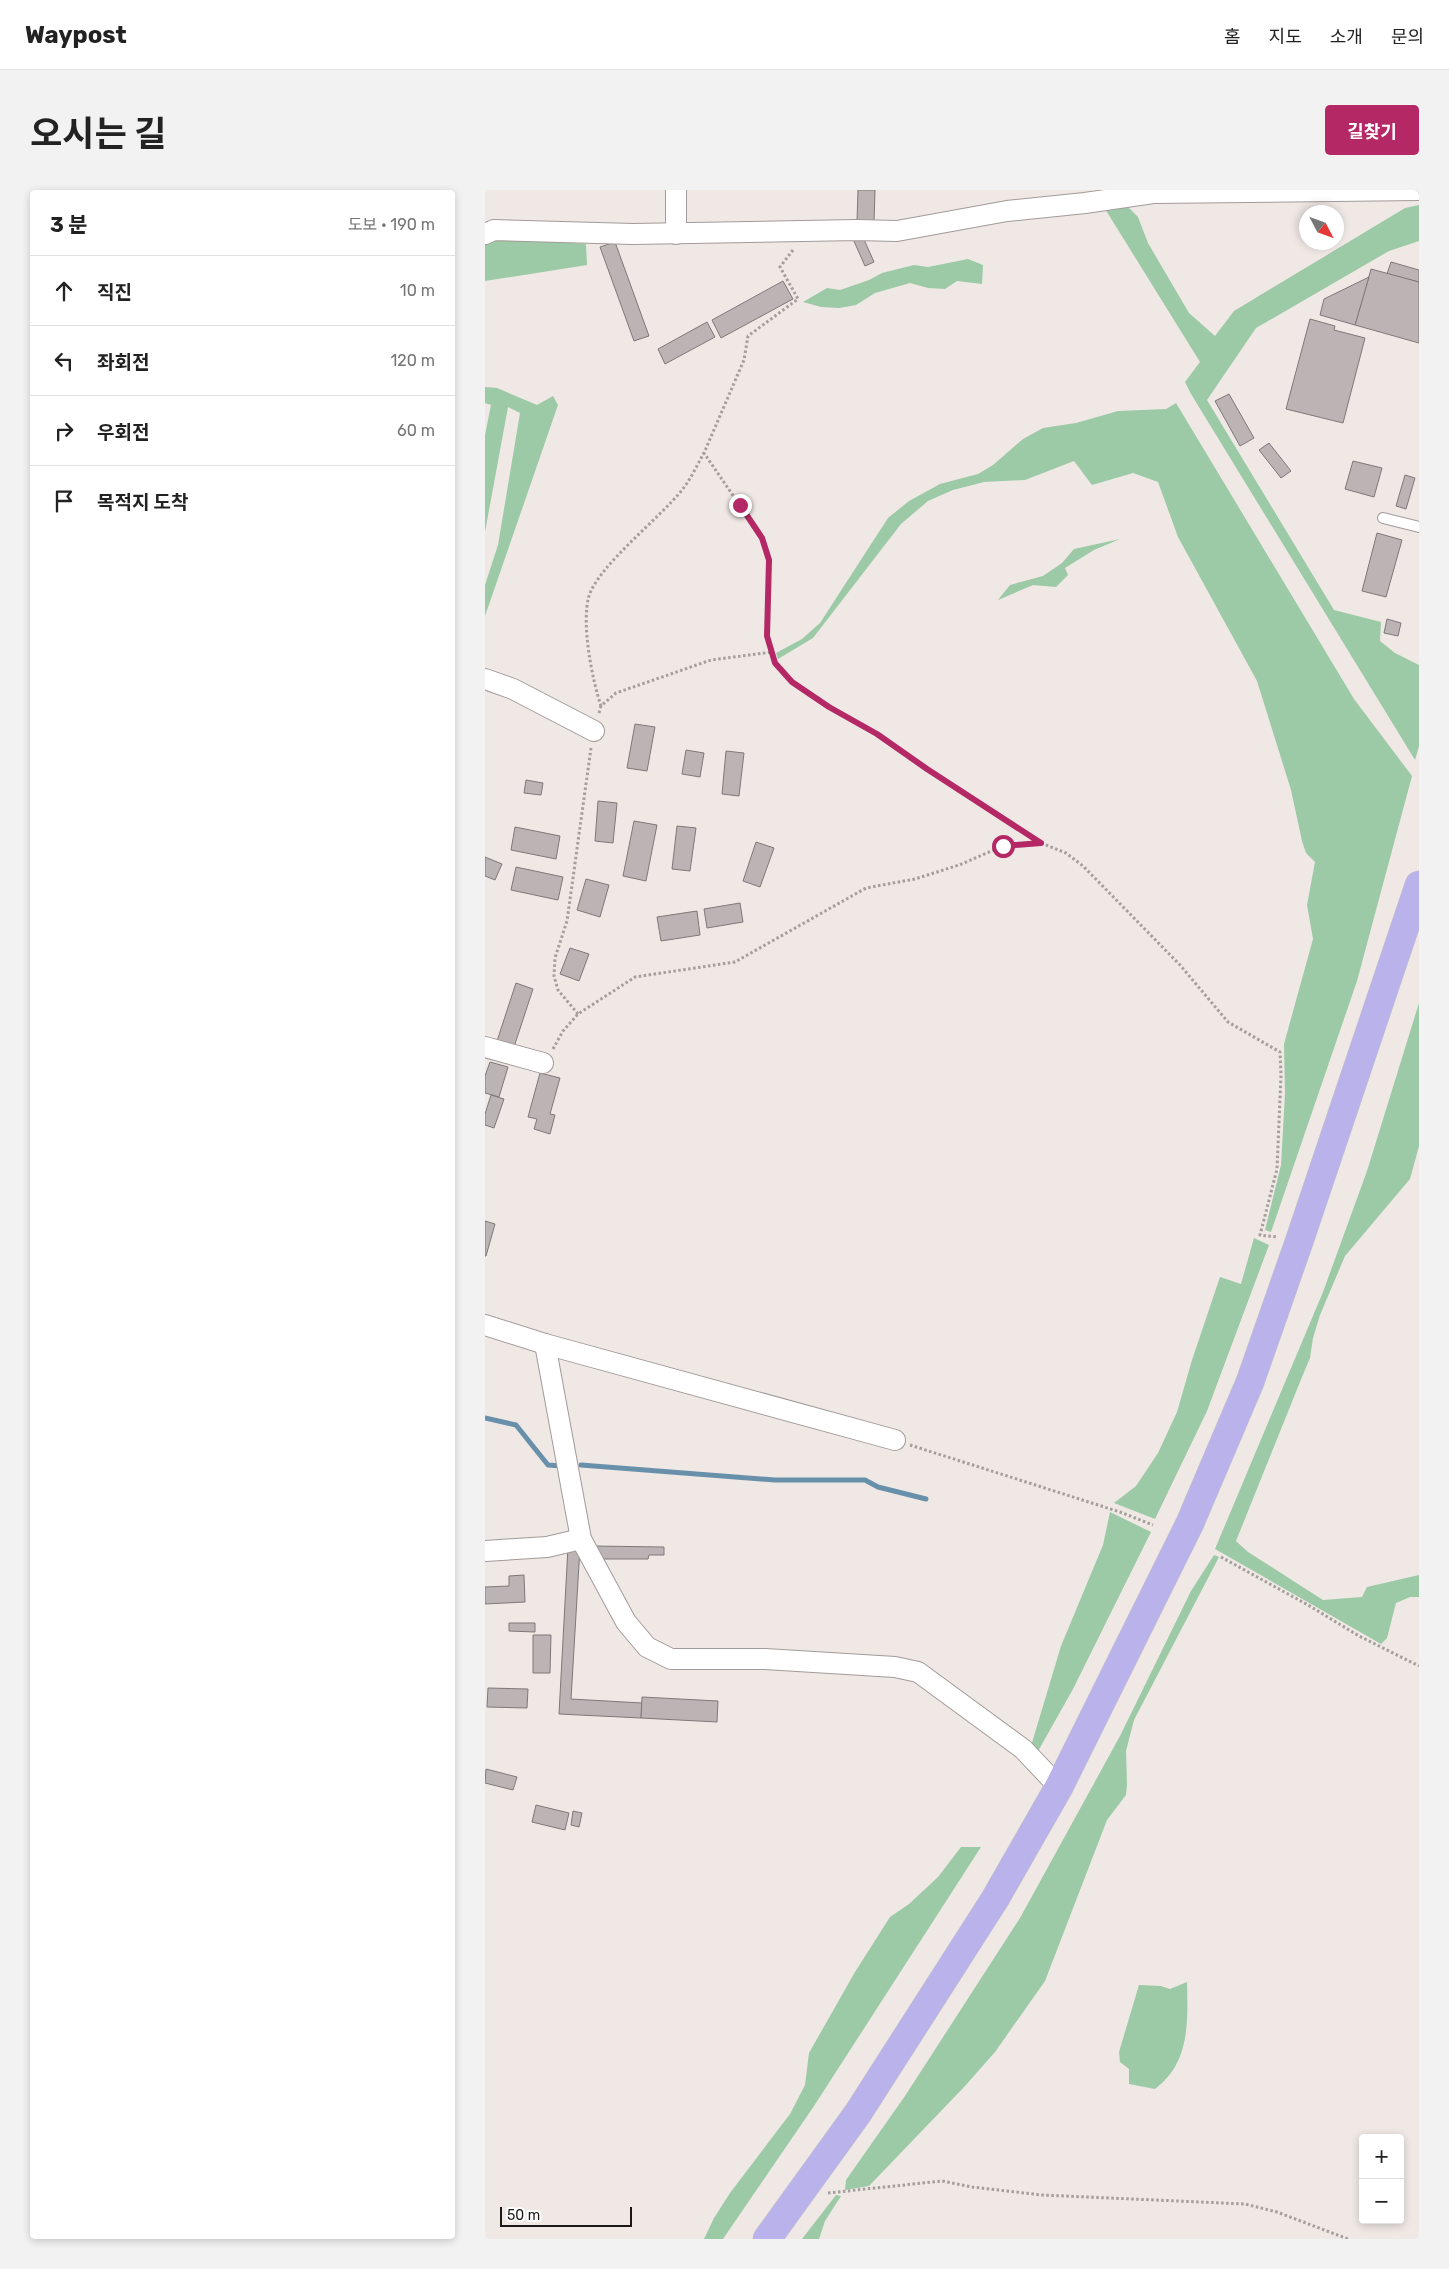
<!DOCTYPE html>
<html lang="ko">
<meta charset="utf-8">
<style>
body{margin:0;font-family:Rubik,"Noto Sans KR",sans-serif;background:#f2f2f2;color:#222}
.controls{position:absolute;right:15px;bottom:15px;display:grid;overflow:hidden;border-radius:5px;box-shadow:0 2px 8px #0003}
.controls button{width:45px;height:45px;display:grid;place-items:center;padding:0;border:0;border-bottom:1px solid #e0e0e0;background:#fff;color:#222;font:25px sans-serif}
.compass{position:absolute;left:814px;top:15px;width:45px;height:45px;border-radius:50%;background:#fff;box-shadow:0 2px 8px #0003;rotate:131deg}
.scale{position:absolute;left:15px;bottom:12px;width:132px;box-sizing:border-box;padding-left:5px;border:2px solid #1b1817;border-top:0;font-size:14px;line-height:18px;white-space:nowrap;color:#1b1817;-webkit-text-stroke:4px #fff;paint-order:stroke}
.stop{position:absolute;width:15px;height:15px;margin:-11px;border:4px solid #b42965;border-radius:50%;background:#fff}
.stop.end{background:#b42965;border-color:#fff;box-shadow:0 1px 5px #0008}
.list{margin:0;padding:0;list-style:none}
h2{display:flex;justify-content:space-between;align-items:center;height:65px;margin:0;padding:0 20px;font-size:21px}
h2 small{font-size:16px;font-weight:400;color:#767676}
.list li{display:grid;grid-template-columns:32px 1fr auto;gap:15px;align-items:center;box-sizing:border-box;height:70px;padding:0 20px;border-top:1px solid #e0e0e0}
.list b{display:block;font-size:19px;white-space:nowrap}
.list em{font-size:16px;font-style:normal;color:#767676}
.icon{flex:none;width:28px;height:28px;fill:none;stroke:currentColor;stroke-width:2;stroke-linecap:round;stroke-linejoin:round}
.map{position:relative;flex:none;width:934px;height:2049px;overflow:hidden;border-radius:5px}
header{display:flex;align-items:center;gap:30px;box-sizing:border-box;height:70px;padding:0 25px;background:#fff;border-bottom:1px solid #e0e0e0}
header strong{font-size:24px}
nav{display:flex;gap:28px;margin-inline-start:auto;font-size:18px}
.intro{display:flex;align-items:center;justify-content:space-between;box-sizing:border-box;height:120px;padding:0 30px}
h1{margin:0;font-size:35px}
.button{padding:12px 22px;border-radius:5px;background:#b42965;color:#fff;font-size:18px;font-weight:700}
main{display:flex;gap:30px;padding:0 30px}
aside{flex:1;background:#fff;border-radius:5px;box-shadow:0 2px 8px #0003}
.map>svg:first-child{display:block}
.green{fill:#9ccaa6}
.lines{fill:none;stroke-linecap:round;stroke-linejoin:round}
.stream{stroke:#6990ab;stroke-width:5}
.building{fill:#bcb4b4;stroke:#7f7878}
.service-casing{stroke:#a29b99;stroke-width:12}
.minor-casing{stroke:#a29b99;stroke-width:22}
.trunk-casing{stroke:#c8c8c7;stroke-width:29}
.path{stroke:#a49e9c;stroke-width:3;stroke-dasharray:2.5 2.5;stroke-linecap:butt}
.service{stroke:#fff;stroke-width:10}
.minor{stroke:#fff;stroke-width:20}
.trunk{stroke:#bab2ea;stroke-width:28}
.route{stroke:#b42965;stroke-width:6}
</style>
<header>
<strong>Waypost</strong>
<nav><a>홈</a><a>지도</a><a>소개</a><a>문의</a></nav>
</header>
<div class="intro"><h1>오시는 길</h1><a class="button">길찾기</a></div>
<main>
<aside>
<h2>3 분<small>도보 · 190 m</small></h2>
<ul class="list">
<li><svg class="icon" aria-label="ahead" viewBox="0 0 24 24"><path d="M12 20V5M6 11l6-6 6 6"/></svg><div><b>직진</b></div><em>10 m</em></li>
<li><svg class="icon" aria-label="left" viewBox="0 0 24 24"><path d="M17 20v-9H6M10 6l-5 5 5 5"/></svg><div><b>좌회전</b></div><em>120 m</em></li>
<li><svg class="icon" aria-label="right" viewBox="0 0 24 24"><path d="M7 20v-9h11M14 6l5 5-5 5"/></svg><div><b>우회전</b></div><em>60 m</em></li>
<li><svg class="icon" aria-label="arrive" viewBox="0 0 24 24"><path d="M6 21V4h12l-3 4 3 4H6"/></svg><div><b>목적지 도착</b></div></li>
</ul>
</aside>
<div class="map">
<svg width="934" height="2049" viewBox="0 0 934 2049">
<rect width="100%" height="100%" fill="#efe8e5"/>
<g class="green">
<path d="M637 11 653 27 663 53 704 123 730 146 749 121 920 18 934 15V51L904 61 771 138 722 210 849 420 896 432 895 451 910 463 934 475V556L930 570 706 204 700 192 715 172 617 14Z"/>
<path d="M9 48 101 54 102 75 0 91V52Z"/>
<path d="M483 69 498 75 497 94 472 91 460 99 443 98 425 93 390 103 371 115 354 118 336 117 318 112 342 98 355 100 384 90 397 83 429 75 443 77Z"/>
<path d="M0 197 12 198 52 215 68 206 73 215 0 426V395L13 355 35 223 23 217 0 342V245L6 215 0 213Z"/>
<path d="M691 213 869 509 927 586 872 791 786 1042 780 1040 796 975 800 904 799 854 828 749 822 715 830 672 821 663 817 651 806 600 772 491 693 347 673 292 648 283 607 295 589 271 540 290 499 292 468 300 443 311 416 334 328 448 293 469 291 463 317 449 335 433 403 328 424 311 455 294 493 284 508 275 538 249 558 238 591 233 633 221 681 219Z"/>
<path d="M635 349 609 360 580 378 583 385 571 397 548 395 513 410 525 395 558 386 577 373 589 359Z"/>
<path d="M934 813V956L925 989 860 1066 835 1125 828 1148 825 1168 817 1187 751 1351 763 1362 838 1410 877 1407 882 1397 934 1385V1407H925L911 1413 902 1448 896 1454 730 1359 838 1102 882 981Z"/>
<path d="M769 1048 784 1055 722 1221 670 1329 629 1313 651 1296 673 1263 692 1222 707 1170 735 1087 756 1094Z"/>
<path d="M625 1322 666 1342 588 1499 552 1563 546 1556 576 1456 618 1355Z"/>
<path d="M729 1365 734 1367 649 1530 641 1561 642 1594 641 1605 622 1630 560 1791 510 1862 480 1896 384 1996 360 2000 361 1990 420 1906 535 1728 635 1546 706 1401Z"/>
<path d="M476 1657H496L329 1916 238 2049H219L229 2028 245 2003 305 1924 320 1895 324 1863 370 1782 405 1727 424 1714 453 1687Z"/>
<path d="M702 1792C703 1832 705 1873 670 1899L644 1894V1879L635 1872 634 1862 654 1795 676 1796 685 1799Z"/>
<path d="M351 2005 356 2006 340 2031 334 2049H317Z"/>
</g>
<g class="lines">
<g class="stream">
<path d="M0 1228 31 1235 63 1275 77 1276"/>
<path d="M96 1275 290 1290H380L393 1297 441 1309"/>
</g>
</g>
<g class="building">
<path d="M373 0H390L389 32 372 31Z"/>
<path d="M377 45 389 72 380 76 368 49Z"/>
<path d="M130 52 164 146 149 151 115 57Z"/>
<path d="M906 72 934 80V92L902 84Z"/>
<path d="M886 79 934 92V153L870 135Z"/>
<path d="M884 87 870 135 835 125 839 109Z"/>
<path d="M298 91 308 109 236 148 227 130Z"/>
<path d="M825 129 850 136 849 140 880 148 858 233 801 219Z"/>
<path d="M222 132 230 147 180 174 173 159Z"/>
<path d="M744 204 769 248 755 256 730 211Z"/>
<path d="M784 253 806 281 796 288 774 260Z"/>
<path d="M868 271 897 278 889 307 860 299Z"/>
<path d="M920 285 930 288 921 319 911 316Z"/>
<path d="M892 343 917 350 901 407 877 401Z"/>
<path d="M902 429 916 433 913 446 899 443Z"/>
<path d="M150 534 170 537 162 581 142 578Z"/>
<path d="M201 560 219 563 215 587 197 584Z"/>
<path d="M241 561 259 563 254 606 237 604Z"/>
<path d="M41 590 58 593 56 605 39 603Z"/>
<path d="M113 611 132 613 128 653 110 651Z"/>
<path d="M149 631 172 635 161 691 138 686Z"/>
<path d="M192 636 211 638 205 681 187 679Z"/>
<path d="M30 637 75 646 71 669 26 660Z"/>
<path d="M271 652 289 658 275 697 258 691Z"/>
<path d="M0 667 17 674 10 690 0 686Z"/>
<path d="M31 677 78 687 73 710 26 700Z"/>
<path d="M101 689 124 695 115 727 92 720Z"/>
<path d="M255 713 258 732 222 738 219 719Z"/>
<path d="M212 721 215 745 176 751 172 727Z"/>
<path d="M85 758 104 764 94 791 75 784Z"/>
<path d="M31 793 48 799 29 857 12 851Z"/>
<path d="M5 872 23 877 14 907 0 903V886Z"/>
<path d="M55 883 75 888 65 924 70 925 65 944 49 939 52 929 43 927Z"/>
<path d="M6 905 19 909 9 938 0 935V924Z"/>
<path d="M0 1031 10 1034 1 1066H0Z"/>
<path d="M109 1356 179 1357V1365H164L163 1369H110Z"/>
<path d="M83 1357H95L86 1509 157 1513 156 1528 74 1524Z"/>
<path d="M39 1385 40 1412 0 1414V1397L24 1396V1386Z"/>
<path d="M24 1433H50V1442L24 1441Z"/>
<path d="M48 1445H66L65 1483H48Z"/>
<path d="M3 1498 43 1499 42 1518 2 1517Z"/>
<path d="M157 1507 233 1511 232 1532 156 1528Z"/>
<path d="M1 1579 32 1587 28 1600 0 1593Z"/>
<path d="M51 1615 84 1623 80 1640 47 1632Z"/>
<path d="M88 1621 97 1623 94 1637 86 1635Z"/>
</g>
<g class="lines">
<defs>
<path id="service" d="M898 328 934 337"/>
<g id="minor">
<path d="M0 44 9 40 148 44 372 40 412 41 522 21 600 13 668 3 934 0"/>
<path d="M191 44V0"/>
<path d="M0 489 28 499 109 541"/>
<path d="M0 857 58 873"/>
<path d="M0 1135 60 1154 410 1250"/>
<path d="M60 1154 96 1349 141 1432 162 1457 186 1469H280L410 1477 433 1482 538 1559 574 1597"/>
<path d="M0 1361 62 1357 96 1349"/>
</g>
<path id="trunk" d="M282 2049 373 1923 510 1709 574 1597 705 1333 765 1192 815 1049 934 695"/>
</defs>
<use href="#service" class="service-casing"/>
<use href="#minor" class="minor-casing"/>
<use href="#trunk" class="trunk-casing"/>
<g class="path">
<path d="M308 60 295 77 313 109 263 146 259 170 219 263 277 348 284 370 282 446 290 473 307 493 344 517 393 544 442 579 556 653"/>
<path d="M116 516C107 489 96 433 104 406 114 375 175 328 197 300 206 289 212 275 219 263"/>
<path d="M114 523 116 516 131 503 226 470 287 462"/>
<path d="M93 824 73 800 69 786 70 768 82 731 106 558"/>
<path d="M68 859 78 841 93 824 150 787 250 772 381 698 430 689 474 675 518 656 556 653 581 663 598 676 695 775 743 832 795 862 796 885 792 979 775 1045 792 1047"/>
<path d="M425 1255 635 1322 668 1335"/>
<path d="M736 1367 823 1415 874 1446 934 1476"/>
<path d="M343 2003 457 1991 487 1997 557 2005 760 2014 792 2022 863 2049"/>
</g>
<use href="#service" class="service"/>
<use href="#minor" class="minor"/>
<use href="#trunk" class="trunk"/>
</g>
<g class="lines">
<path class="route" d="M255 315 277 348 284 370 282 446 290 473 307 492 344 517 392 544 442 579 556 653 518 656"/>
</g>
</svg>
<div class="controls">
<button>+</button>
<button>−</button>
</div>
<svg class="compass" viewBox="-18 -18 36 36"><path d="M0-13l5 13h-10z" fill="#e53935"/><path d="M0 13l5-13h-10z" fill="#767676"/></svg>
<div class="scale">50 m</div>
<div class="stop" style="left:518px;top:656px"></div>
<div class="stop end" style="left:255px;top:315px"></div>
</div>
</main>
